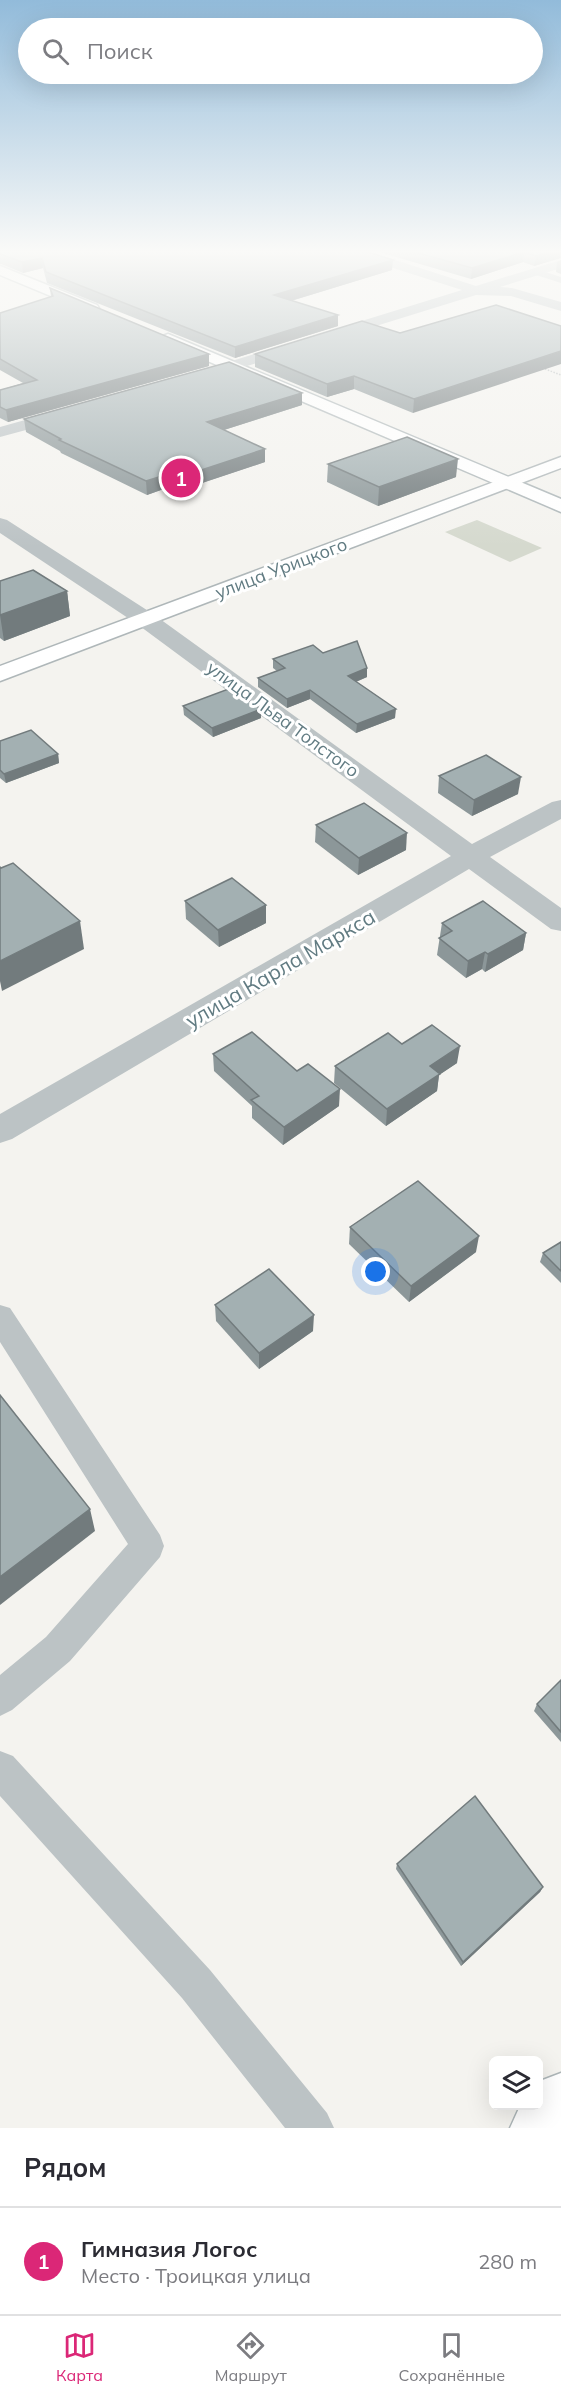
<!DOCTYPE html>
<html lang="ru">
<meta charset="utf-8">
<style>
body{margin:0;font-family:Mulish,sans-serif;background:#f2f2f3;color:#2b2b33}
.controls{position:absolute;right:18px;bottom:18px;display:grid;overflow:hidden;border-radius:9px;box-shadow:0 6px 24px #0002}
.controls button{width:54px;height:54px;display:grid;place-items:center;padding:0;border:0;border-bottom:2px solid #e1e1e2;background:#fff;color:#2b2b33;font:30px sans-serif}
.you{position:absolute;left:376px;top:1272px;width:21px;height:21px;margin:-15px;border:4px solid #fff;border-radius:50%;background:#1a73e8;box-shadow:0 0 0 9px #1a73e833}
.badge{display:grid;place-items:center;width:39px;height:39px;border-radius:50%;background:#db2777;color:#fff;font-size:20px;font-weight:700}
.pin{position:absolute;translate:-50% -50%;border:3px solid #fff;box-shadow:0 2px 6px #0006}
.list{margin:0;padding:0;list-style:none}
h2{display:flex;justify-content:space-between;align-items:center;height:78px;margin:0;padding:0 24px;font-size:26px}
h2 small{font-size:20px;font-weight:400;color:#7c7c81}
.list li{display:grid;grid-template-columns:39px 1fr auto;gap:18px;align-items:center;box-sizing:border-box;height:108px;padding:0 24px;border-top:2px solid #e1e1e2}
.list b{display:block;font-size:22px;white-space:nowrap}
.list p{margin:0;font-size:20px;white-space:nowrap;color:#7c7c81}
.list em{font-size:20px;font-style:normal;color:#7c7c81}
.icon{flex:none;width:33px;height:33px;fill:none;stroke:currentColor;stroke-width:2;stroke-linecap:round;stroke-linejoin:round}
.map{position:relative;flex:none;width:561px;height:2128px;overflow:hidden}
.search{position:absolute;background:#fff;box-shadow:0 6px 24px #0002;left:18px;right:18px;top:18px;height:66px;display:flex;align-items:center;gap:15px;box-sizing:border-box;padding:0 21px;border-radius:33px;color:#7c7c81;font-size:22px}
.sheet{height:186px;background:#fff}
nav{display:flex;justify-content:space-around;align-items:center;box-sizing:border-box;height:84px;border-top:2px solid #e1e1e2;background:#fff;font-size:16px;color:#7c7c81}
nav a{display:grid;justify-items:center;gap:3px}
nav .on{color:#db2777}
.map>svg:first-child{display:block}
.green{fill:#d5d9ce}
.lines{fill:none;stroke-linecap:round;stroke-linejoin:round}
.secondary-casing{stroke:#aeb7b9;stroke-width:3}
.primary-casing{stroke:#afb7b9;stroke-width:3}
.path{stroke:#b6bbbc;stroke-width:1.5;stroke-dasharray:1.5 1.5;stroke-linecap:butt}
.lane{fill:#bcc3c5;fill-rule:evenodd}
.street{fill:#bcc3c5;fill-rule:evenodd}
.secondary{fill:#fff;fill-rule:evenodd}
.primary{fill:#fff;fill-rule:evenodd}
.wall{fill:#8c9799}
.shaded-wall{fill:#727b7d}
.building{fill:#a3b0b2;stroke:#727b7d;stroke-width:1.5}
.labels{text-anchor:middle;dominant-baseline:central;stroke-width:6;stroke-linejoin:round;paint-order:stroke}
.far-street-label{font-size:18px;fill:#617b82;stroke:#fff}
.street-label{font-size:21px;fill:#617b82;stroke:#fff}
</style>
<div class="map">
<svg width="561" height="2128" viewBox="0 0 561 2128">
<rect width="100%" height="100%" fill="#f4f3ef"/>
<path class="green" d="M477 520 542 548 510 562 445 532Z"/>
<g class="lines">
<defs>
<g id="secondary">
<path d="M0 266 97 305 99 308 97 311H87L0 275Z"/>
<path d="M168 334 561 499V512L163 342 160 339 163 336Z"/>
<path d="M561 2073V2128H510L520 2106H538L540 2081Z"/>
</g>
<path id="primary" d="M561 457V468L0 681V666Z"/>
</defs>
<use href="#secondary" class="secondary-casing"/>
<use href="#primary" class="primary-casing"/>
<path class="path" d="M545 369 561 375"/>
<g class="lane">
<path d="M536 269 561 277V283L533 274 531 272Z"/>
<path d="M0 1305 10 1308 160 1535 164 1546 160 1557 70 1661 12 1710 0 1716V1675L46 1637 128 1544 0 1342Z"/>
<path d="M0 1751 13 1756 210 1970 327 2113 334 2128H285L182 1998 0 1796Z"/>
</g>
<g class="street">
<path d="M342 249H361L476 286 561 260V268L500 287 512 288 561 302V311L511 296 476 295 205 379H193L191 376 193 373 462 290 343 252Z"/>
<path d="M68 408 74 409 76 413 74 417 0 437V427Z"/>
<path d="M0 518 7 520 153 614 472 844 552 802 561 800V819L490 857 561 908V931L551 929 469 869 12 1139 0 1143V1114L451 856 137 624 0 533Z"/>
</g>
<use href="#secondary" class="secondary"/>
<use href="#primary" class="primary"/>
</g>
<g class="wall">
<path d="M0 249 392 270 291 301 338 326 235 358 47 283 43 268 23 273 1 264H0Z"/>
<path d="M369 249H561V258L534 266 523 262 471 279Z"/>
<path d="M561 260V274L556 272 557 262Z"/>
<path d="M50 288 209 354V366L8 422 0 418V390L23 383 0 370V313L51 297Z"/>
<path d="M496 305 413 413 354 389 327 397 255 367V354L400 333Z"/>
<path d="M302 393V405L224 430 265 449V462L175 492 172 486 147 495 61 453 60 451 26 432 24 419Z"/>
<path d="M328 464 456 477 378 506 327 482Z"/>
<path d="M0 581 67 591 70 616 4 641 0 638Z"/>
<path d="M323 653 367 668V677L356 682 395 718 356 733 310 699 287 708 258 687V678L277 671 273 668V659Z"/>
<path d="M183 706 261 709V718L213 737 184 715Z"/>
<path d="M0 741 58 754 59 763 6 783 0 778Z"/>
<path d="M439 776 518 794 472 816 438 793Z"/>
<path d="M316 825 406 850 358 875 315 842Z"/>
<path d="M185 901 266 923 219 947 186 919Z"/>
<path d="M442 923 526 933 523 950 485 972 482 969 466 978 437 955Z"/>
<path d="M402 1044 457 1063 439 1075 437 1091 386 1126 334 1083 335 1066Z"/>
<path d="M213 1054 297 1071 339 1106 283 1145 252 1118V1106L214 1071Z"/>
<path d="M350 1227 476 1252 409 1302 349 1244Z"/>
<path d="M561 1242V1283L540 1262 543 1253Z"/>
<path d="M215 1305 313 1331 259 1369 216 1321Z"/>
<path d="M561 1680V1742L534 1711 537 1704Z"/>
<path d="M397 1864 543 1887 540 1892 461 1966 396 1869Z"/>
</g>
<g class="shaded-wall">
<path d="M558 249H561L560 258 534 266 536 256Z"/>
<path d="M524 252 523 262 471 279 472 268Z"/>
<path d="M42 258 43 268 23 273 22 262Z"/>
<path d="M393 260 392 270 274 306V295Z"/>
<path d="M338 315V326L235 358V347Z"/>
<path d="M561 351V364L413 413 414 399Z"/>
<path d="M209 354V366L8 422 6 410Z"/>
<path d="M354 376V389L327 397V384Z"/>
<path d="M302 393V405L208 435 207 422Z"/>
<path d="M265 449V462L175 492 174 479Z"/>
<path d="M458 459 456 477 378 506 379 487Z"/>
<path d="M172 473V486L147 495 146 481Z"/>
<path d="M67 591 70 616 4 641 0 615Z"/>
<path d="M367 668V677L348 685V676Z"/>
<path d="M310 690V699L287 708V699Z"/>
<path d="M261 709V718L213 737 212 728Z"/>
<path d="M396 709 395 718 356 733 357 724Z"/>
<path d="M58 754 59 763 6 783 4 774Z"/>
<path d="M521 777 518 794 472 816 474 800Z"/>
<path d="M407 833 406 850 358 875 359 858Z"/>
<path d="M266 905V923L219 947 218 930Z"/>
<path d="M80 921 84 949 2 991 0 981V961Z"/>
<path d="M526 933 523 950 485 972 488 954Z"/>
<path d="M485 952 482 969 466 978 468 961Z"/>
<path d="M460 1046 457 1063 439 1075 437 1091 386 1126 387 1109 430 1066Z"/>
<path d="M340 1089 339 1106 283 1145 284 1127Z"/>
<path d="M479 1236 476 1252 409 1302 411 1286Z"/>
<path d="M314 1315 313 1331 259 1369V1353Z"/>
<path d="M90 1509 95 1531 0 1605V1577Z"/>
<path d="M543 1887 540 1892 461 1966 463 1962Z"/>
</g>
<g class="building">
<path d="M0 249H358L393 260 274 295 338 315 235 347 46 272 42 258 22 262 0 254Z"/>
<path d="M404 249H558L536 256 524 252 472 268Z"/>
<path d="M50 288 209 354 6 410 0 407V390L37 380 0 359V313L53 296Z"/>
<path d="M496 305 561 326V351L414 399 354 376 327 384 255 354 362 321 400 333Z"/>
<path d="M229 362 302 393 207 422 265 449 174 479 172 473 146 481 59 440 61 439 24 419Z"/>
<path d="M407 437 458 459 379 487 328 464Z"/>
<path d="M33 570 67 591 0 615V581Z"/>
<path d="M357 641 367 668 348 676 396 709 357 724 310 690 287 699 258 678 285 668 273 659 313 645 323 653Z"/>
<path d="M231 688 261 709 212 728 183 706Z"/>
<path d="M31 730 58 754 4 774 0 770V741Z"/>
<path d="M486 755 521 777 474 800 439 776Z"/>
<path d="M364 803 407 833 359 858 316 825Z"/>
<path d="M13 863 80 921 0 961V867L1 868Z"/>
<path d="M232 878 266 905 218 930 185 901Z"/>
<path d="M483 901 526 933 488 954 485 952 468 961 439 938 452 931 442 923Z"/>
<path d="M432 1025 460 1046 430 1066 440 1074 387 1109 335 1066 388 1033 402 1044Z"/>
<path d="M252 1032 297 1071 308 1064 340 1089 284 1127 251 1100 259 1096 213 1054Z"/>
<path d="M418 1181 479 1236 411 1286 350 1227Z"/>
<path d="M561 1242V1271L543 1253Z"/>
<path d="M269 1269 314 1315 259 1353 215 1305Z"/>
<path d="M0 1395 90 1509 0 1577Z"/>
<path d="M561 1680V1732L537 1704Z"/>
<path d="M475 1796 543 1887 463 1962 397 1864Z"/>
</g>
<linearGradient id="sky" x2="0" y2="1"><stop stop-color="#92bbda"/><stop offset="0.46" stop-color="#fafaf8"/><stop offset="1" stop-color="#fafaf8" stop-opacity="0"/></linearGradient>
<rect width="561" height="547" fill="url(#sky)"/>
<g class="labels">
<g class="far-street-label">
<text transform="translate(281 568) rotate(-21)">улица Урицкого</text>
<text transform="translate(283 719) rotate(36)">улица Льва Толстого</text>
</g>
<g class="street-label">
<text transform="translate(280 968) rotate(-30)">улица Карла Маркса</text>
</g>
</g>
</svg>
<div class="controls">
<button><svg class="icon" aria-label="layers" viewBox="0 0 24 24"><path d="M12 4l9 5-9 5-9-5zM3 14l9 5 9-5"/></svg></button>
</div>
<div class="you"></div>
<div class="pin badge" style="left:181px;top:478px">1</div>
<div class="search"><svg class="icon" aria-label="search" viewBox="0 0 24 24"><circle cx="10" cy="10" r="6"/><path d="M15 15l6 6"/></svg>Поиск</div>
</div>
<section class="sheet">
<h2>Рядом<small></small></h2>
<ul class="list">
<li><span class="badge">1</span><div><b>Гимназия Логос</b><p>Место · Троицкая улица</p></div><em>280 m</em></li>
</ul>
</section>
<nav>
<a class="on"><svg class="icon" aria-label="map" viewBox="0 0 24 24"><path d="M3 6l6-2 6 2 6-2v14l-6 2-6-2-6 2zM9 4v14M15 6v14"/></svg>Карта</a>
<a><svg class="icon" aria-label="directions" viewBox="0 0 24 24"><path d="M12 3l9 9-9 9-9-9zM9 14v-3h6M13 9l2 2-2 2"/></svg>Маршрут</a>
<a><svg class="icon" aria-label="saved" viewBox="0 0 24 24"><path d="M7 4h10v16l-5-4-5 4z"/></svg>Сохранённые</a>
</nav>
